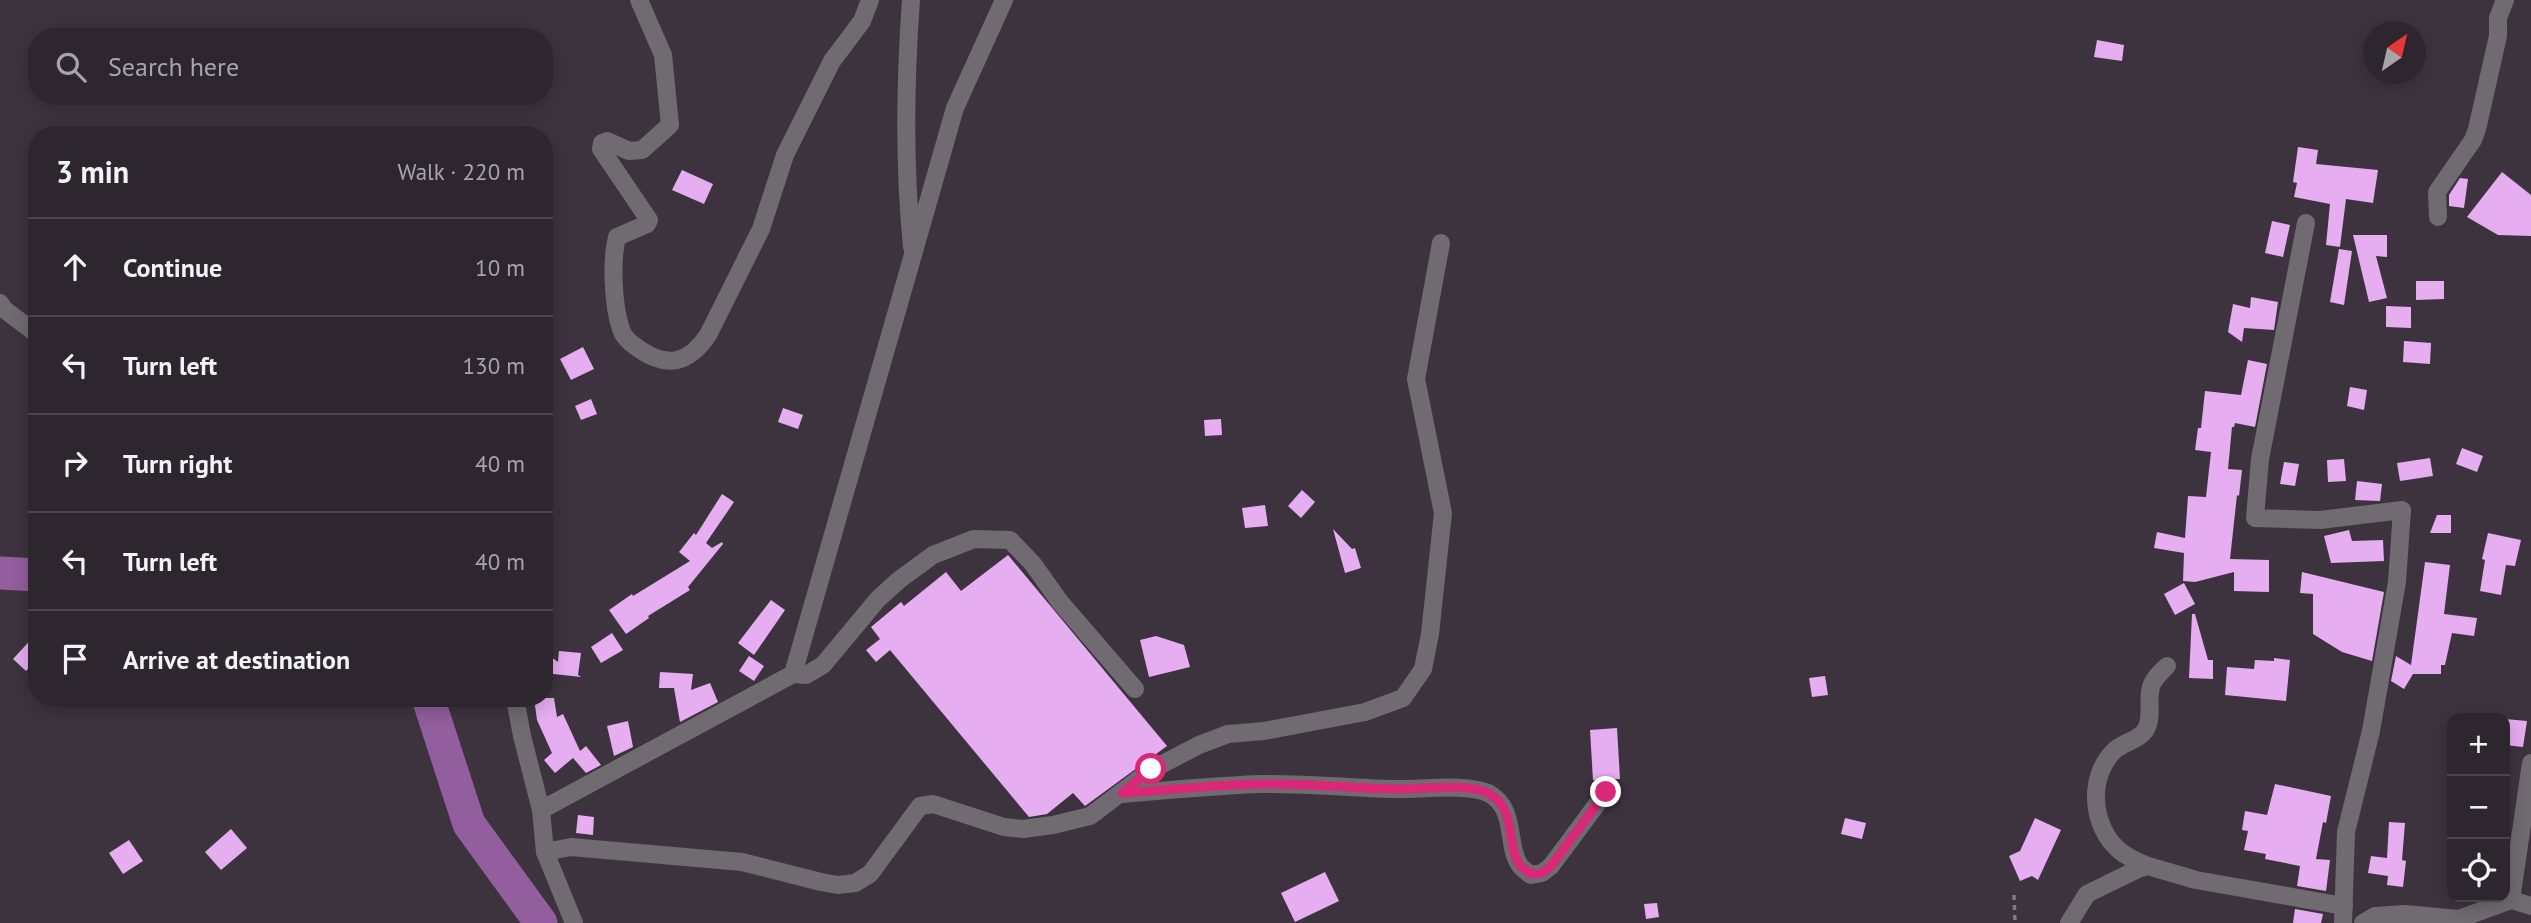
<!DOCTYPE html>
<meta charset="utf-8">
<style>
body{margin:0;font-family:"PT Sans",sans-serif;background:#3a323b;color:#f1f3f6}
.controls{position:absolute;right:21px;bottom:21px;display:grid;overflow:hidden;border-radius:14px;box-shadow:0 4px 18px #0003}
.controls button{width:63px;height:63px;display:grid;place-items:center;padding:0;border:0;border-bottom:2px solid #49434b;background:#2e262f;color:#f1f3f6;font:35px sans-serif}
.compass{position:absolute;left:2363px;top:21px;width:63px;height:63px;border-radius:50%;background:#2e262f;box-shadow:0 4px 18px #0003;rotate:34deg}
.stop{position:absolute;width:21px;height:21px;margin:-16px;border:5px solid #db2777;border-radius:50%;background:#fff}
.stop.end{background:#db2777;border-color:#fff;box-shadow:0 2px 7px #0008}
.list{margin:0;padding:0;list-style:none}
h2{display:flex;justify-content:space-between;align-items:center;height:91px;margin:0;padding:0 28px;font-size:30px}
h2 small{font-size:23px;font-weight:400;color:#a7a5aa}
.list li{display:grid;grid-template-columns:46px 1fr auto;gap:21px;align-items:center;box-sizing:border-box;height:98px;padding:0 28px;border-top:2px solid #49434b}
.list b{display:block;font-size:26px;white-space:nowrap}
.list em{font-size:23px;font-style:normal;color:#a7a5aa}
.icon{flex:none;width:38px;height:38px;fill:none;stroke:currentColor;stroke-width:2;stroke-linecap:round;stroke-linejoin:round}
.map{position:relative;flex:none;width:2531px;height:923px;overflow:hidden}
.search{position:absolute;background:#2e262f;box-shadow:0 4px 18px #0003;left:28px;top:28px;width:525px;height:77px;display:flex;align-items:center;gap:18px;box-sizing:border-box;padding:0 24px;border-radius:28px;color:#a7a5aa;font-size:26px}
.panel{position:absolute;background:#2e262f;box-shadow:0 4px 18px #0003;left:28px;top:126px;width:525px;height:581px;border-radius:28px}
.map>svg:first-child{display:block}
.lines{fill:none;stroke-linecap:round;stroke-linejoin:round}
.river{stroke:#935e9e;stroke-width:33}
.building{fill:#e6adf1}
.path{stroke:#807882;stroke-width:3.5;stroke-dasharray:5 5;stroke-linecap:butt}
.minor{stroke:#6f6b70;stroke-width:18}
.route{stroke:#db2777;stroke-width:9}
</style>
<div class="map">
<svg width="2531" height="923" viewBox="0 0 2531 923">
<rect width="100%" height="100%" fill="#3d333f"/>
<g class="lines">
<g class="river">
<path d="M0 573 37 575"/>
<path d="M428 698 469 824 541 923"/>
</g>
</g>
<g class="building">
<path d="M2097 40 2124 45 2122 61 2094 57Z"/>
<path d="M2298 147 2318 150 2316 164 2378 170 2373 203 2346 199 2340 247 2326 245 2330 204 2294 197 2297 183 2293 182Z"/>
<path d="M682 170 713 184 704 204 672 190Z"/>
<path d="M2502 172 2531 195V236L2498 235 2467 217Z"/>
<path d="M2460 178 2468 179 2464 208 2449 206V195Z"/>
<path d="M2272 221 2290 225 2283 257 2265 253Z"/>
<path d="M2353 235H2387V257L2376 256 2387 298 2369 302Z"/>
<path d="M2339 249 2352 251 2344 305 2330 302Z"/>
<path d="M2416 281H2444V299L2416 300Z"/>
<path d="M2251 297 2278 302 2274 330 2244 328 2242 342 2228 332 2233 304 2250 308Z"/>
<path d="M2386 306 2411 307V328L2386 327Z"/>
<path d="M2404 341 2431 343 2430 364 2403 362Z"/>
<path d="M583 347 594 369 571 380 560 359Z"/>
<path d="M2248 360 2267 364 2255 427 2235 423 2234 427H2232L2228 469 2242 470 2239 496 2237 495 2230 559 2269 560V592L2234 591V572L2195 582 2183 581 2184 553 2154 548 2157 532 2185 538 2188 496 2206 497 2211 452 2195 450 2198 428H2201L2205 391 2241 395Z"/>
<path d="M2350 387 2367 390 2364 410 2347 406Z"/>
<path d="M591 399 597 414 581 420 575 406Z"/>
<path d="M783 408 803 415 798 429 778 422Z"/>
<path d="M1221 419 1222 435 1205 436 1204 420Z"/>
<path d="M2462 448 2483 456 2477 472 2456 464Z"/>
<path d="M2430 458 2433 476 2400 481 2397 463Z"/>
<path d="M2344 459 2346 481 2328 482 2327 460Z"/>
<path d="M2284 462 2299 464 2295 486 2280 484Z"/>
<path d="M2357 481 2382 484 2380 501 2355 500Z"/>
<path d="M1302 490 1315 502 1301 518 1288 506Z"/>
<path d="M722 494 734 502 706 543 712 548 722 542 723 544 688 587 690 590 648 616 649 618 626 634 609 610 632 594 633 596 690 561 679 552 694 533 696 535Z"/>
<path d="M1265 505 1268 526 1245 528 1242 508Z"/>
<path d="M2437 515H2451V533H2430Z"/>
<path d="M1333 529 1352 549 1355 548 1361 568 1345 573Z"/>
<path d="M2349 530 2352 541 2383 540 2384 561 2331 563 2324 536Z"/>
<path d="M2488 533 2521 540 2515 566 2506 565 2501 595 2480 591 2485 560 2482 559Z"/>
<path d="M1008 555 1167 746 1085 806 1073 793 1047 814 1029 817 890 650 876 662 866 650 880 639 871 627 901 602 904 606 946 572 961 591Z"/>
<path d="M2425 562 2450 565 2444 614 2477 618 2474 636 2452 633 2445 665H2441V674H2413L2404 689 2391 681 2396 656 2411 665Z"/>
<path d="M2302 572 2384 592 2372 661 2342 652 2313 634V594L2300 593Z"/>
<path d="M2184 583 2195 604 2175 615 2164 594Z"/>
<path d="M771 600 785 610 754 655 738 643Z"/>
<path d="M2192 614H2195L2208 660H2213V679L2189 678Z"/>
<path d="M37 633V658L26 671 13 659Z"/>
<path d="M612 633 623 650 601 663 591 647Z"/>
<path d="M1156 636 1184 645 1190 667 1149 677 1140 640Z"/>
<path d="M559 651 581 653 578 675 581 677 544 673V652L558 662Z"/>
<path d="M749 656 764 666 754 681 739 671Z"/>
<path d="M2274 658 2290 660 2286 701 2225 695 2227 667 2254 669 2255 660 2274 661Z"/>
<path d="M660 672 693 674 691 690 710 683 718 702 680 722 674 688H659Z"/>
<path d="M1825 676 1828 695 1812 697 1809 678Z"/>
<path d="M534 698H554L557 717 563 714 580 751 586 746 601 765 586 773 573 758 555 773 544 760 552 753 537 720Z"/>
<path d="M2505 719 2527 721 2523 747 2505 745Z"/>
<path d="M628 721 633 747 614 756 607 726Z"/>
<path d="M1617 728 1620 779 1593 780 1590 730Z"/>
<path d="M2275 784 2331 796 2326 823 2323 822 2316 859 2330 860 2326 891 2297 886 2300 866 2265 859 2266 854 2244 850 2248 831 2242 830 2245 811 2267 815Z"/>
<path d="M578 815 594 817 593 835 576 833Z"/>
<path d="M1845 818 1866 823 1862 839 1841 834Z"/>
<path d="M2035 818 2061 830 2038 880 2032 876 2020 881 2009 856 2020 851Z"/>
<path d="M2389 822 2405 823 2402 860 2406 861 2403 887 2387 885 2388 876 2368 873 2371 856 2387 858Z"/>
<path d="M231 829 247 848 221 870 205 852Z"/>
<path d="M129 840 143 861 123 874 109 853Z"/>
<path d="M1325 872 1339 901 1295 922 1281 893Z"/>
<path d="M1657 903 1659 917 1646 919 1644 904Z"/>
<path d="M2295 909 2323 914 2321 923H2293Z"/>
</g>
<g class="lines">
<path class="path" d="M2014 895 2015 923"/>
<g class="minor">
<path d="M639 0 663 55 670 125 642 150 629 151 607 141 602 143 601 149 649 220 647 224 617 237C611 261 613 306 621 329 623 337 633 345 639 349 668 369 689 363 708 335L761 229 785 155 832 61 862 21 870 0"/>
<path d="M911 0C905 82 904 166 912 247"/>
<path d="M2438 217 2437 192 2473 140 2477 129 2498 36V18L2505 0"/>
<path d="M2306 223 2260 459 2255 518 2320 520 2402 510 2397 582 2371 731 2346 832 2343 923"/>
<path d="M0 303 5 310 37 334"/>
<path d="M793 674 806 675 823 665 878 599 899 580 933 555 974 539 1010 540 1033 564 1060 602 1135 689"/>
<path d="M515 698 522 736 541 810 545 852 574 923"/>
<path d="M1122 794C1168 790 1214 786 1260 784 1305 783 1349 788 1393 789 1418 790 1466 783 1488 793 1517 808 1506 844 1519 864 1521 868 1527 872 1531 875L1542 873 1551 866 1606 792"/>
<path d="M541 810 793 674 955 108 1004 0"/>
<path d="M545 852 571 847 742 862 821 882 838 885 855 883 870 874 920 806 933 804 1004 827 1023 829 1053 825 1090 816 1151 770 1199 745 1228 734 1264 731 1365 712 1403 698 1423 669 1430 634 1443 513 1416 379 1441 243"/>
<path d="M2148 866C2139 862 2128 858 2120 851 2091 827 2087 776 2115 750 2124 742 2140 740 2146 729 2153 717 2147 700 2151 687 2153 679 2161 672 2167 666"/>
<path d="M2511 900 2531 763"/>
<path d="M2069 923 2087 894 2138 869 2148 866 2196 880 2344 906"/>
<path d="M2363 923 2375 916 2405 914 2459 919 2511 900 2531 906"/>
</g>
</g>
<g class="lines">
<path class="route" d="M1151 769 1122 793C1168 790 1214 785 1260 784 1305 783 1349 788 1393 789 1418 790 1466 782 1488 793 1517 808 1506 844 1519 864 1521 868 1527 871 1531 874L1542 873 1551 866 1606 792"/>
</g>
</svg>
<div class="controls">
<button>+</button>
<button>−</button>
<button><svg class="icon" aria-label="locate" viewBox="0 0 24 24"><circle cx="12" cy="12" r="6"/><path d="M12 2v4M12 18v4M2 12h4M18 12h4"/></svg></button>
</div>
<svg class="compass" viewBox="-18 -18 36 36"><path d="M0-13l5 13h-10z" fill="#e53935"/><path d="M0 13l5-13h-10z" fill="#a7a5aa"/></svg>
<div class="stop" style="left:1151px;top:769px"></div>
<div class="stop end" style="left:1606px;top:792px"></div>
<div class="search"><svg class="icon" aria-label="search" viewBox="0 0 24 24"><circle cx="10" cy="10" r="6"/><path d="M15 15l6 6"/></svg>Search here</div>
<section class="panel">
<h2>3 min<small>Walk · 220 m</small></h2>
<ul class="list">
<li><svg class="icon" aria-label="ahead" viewBox="0 0 24 24"><path d="M12 20V5M6 11l6-6 6 6"/></svg><div><b>Continue</b></div><em>10 m</em></li>
<li><svg class="icon" aria-label="left" viewBox="0 0 24 24"><path d="M17 20v-9H6M10 6l-5 5 5 5"/></svg><div><b>Turn left</b></div><em>130 m</em></li>
<li><svg class="icon" aria-label="right" viewBox="0 0 24 24"><path d="M7 20v-9h11M14 6l5 5-5 5"/></svg><div><b>Turn right</b></div><em>40 m</em></li>
<li><svg class="icon" aria-label="left" viewBox="0 0 24 24"><path d="M17 20v-9H6M10 6l-5 5 5 5"/></svg><div><b>Turn left</b></div><em>40 m</em></li>
<li><svg class="icon" aria-label="arrive" viewBox="0 0 24 24"><path d="M6 21V4h12l-3 4 3 4H6"/></svg><div><b>Arrive at destination</b></div></li>
</ul>
</section>
</div>
